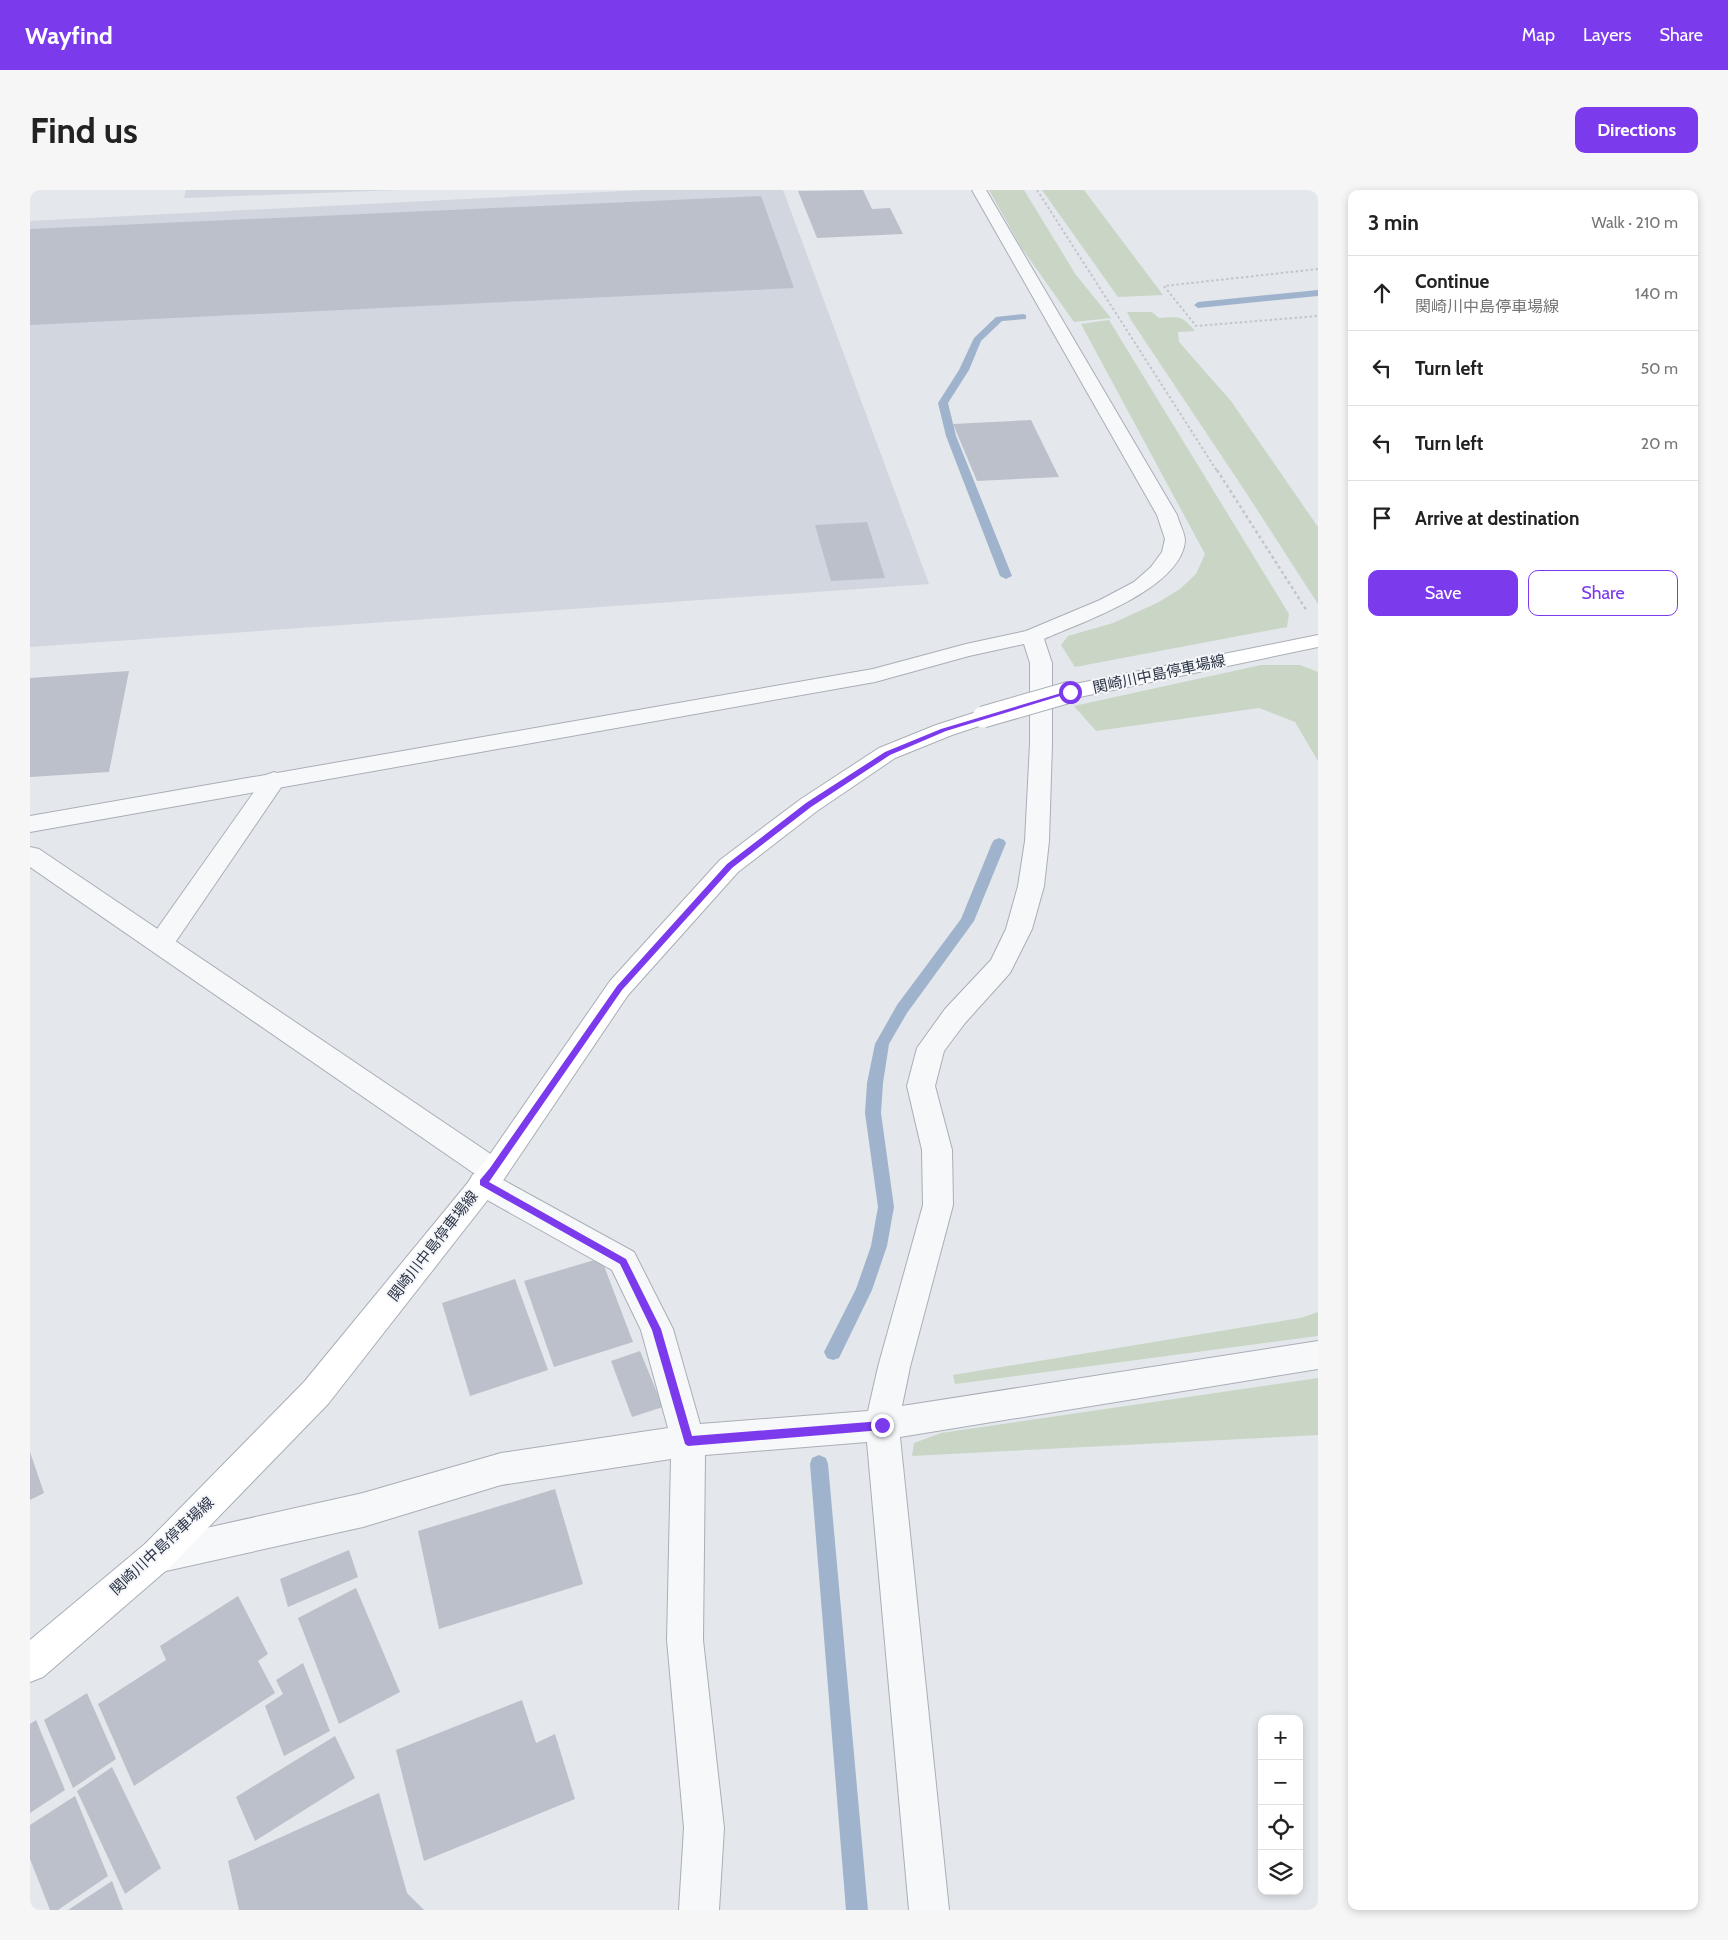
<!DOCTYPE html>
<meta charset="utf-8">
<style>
body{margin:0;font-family:Cabin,"Noto Sans JP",sans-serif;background:#f6f6f6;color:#222}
.controls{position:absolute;right:15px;bottom:15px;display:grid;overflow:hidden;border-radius:10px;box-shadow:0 2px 8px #0003}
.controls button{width:45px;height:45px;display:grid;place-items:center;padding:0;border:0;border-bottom:1px solid #e0e0e0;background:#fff;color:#222;font:25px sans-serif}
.stop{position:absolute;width:15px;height:15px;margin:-11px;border:4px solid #7c3aed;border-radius:50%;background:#fff}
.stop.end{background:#7c3aed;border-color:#fff;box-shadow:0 1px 5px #0008}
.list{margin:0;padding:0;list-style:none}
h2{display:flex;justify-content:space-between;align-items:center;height:65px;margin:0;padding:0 20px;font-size:21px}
h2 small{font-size:16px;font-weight:400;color:#767676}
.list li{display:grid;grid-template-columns:32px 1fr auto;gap:15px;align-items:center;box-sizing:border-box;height:75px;padding:0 20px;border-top:1px solid #e0e0e0}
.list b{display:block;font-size:19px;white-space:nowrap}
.list p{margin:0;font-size:16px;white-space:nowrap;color:#767676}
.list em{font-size:16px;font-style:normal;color:#767676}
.actions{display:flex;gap:10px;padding:15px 20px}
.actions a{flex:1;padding:11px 0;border:1px solid #7c3aed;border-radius:10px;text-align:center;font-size:18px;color:#7c3aed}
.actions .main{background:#7c3aed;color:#fff}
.icon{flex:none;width:28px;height:28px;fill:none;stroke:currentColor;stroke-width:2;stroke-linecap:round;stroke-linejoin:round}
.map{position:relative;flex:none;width:1288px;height:1720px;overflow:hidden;border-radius:10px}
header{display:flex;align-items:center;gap:30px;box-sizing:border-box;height:70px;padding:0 25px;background:#7c3aed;color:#fff}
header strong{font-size:24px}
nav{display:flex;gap:28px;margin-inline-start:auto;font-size:18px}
.intro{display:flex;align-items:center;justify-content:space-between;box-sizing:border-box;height:120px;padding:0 30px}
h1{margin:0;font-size:35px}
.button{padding:12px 22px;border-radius:10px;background:#7c3aed;color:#fff;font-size:18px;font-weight:700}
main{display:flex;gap:30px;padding:0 30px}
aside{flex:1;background:#fff;border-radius:10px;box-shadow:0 2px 8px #0003}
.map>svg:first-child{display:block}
.built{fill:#d2d6de}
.green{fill:#c9d6c5}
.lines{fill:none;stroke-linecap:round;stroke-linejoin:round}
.stream{fill:#9fb4cc;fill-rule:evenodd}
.building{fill:#bbc0ca}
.service-casing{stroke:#a9aeb7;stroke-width:2}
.minor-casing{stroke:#a9aeb7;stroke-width:2}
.secondary-casing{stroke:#a9aeb7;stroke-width:2}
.path-far1{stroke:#c2c5cb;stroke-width:2;stroke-dasharray:2.5 2.5;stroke-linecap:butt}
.path{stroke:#c2c5cb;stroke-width:2.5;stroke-dasharray:3 3;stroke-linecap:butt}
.service{fill:#f7f8fa;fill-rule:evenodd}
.minor{fill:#f7f8fa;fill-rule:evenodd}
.secondary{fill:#fff;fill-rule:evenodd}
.secondary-bridge-casing{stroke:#a9aeb7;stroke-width:23;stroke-linecap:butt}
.secondary-bridge{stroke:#fff;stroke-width:21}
.route{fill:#7c3aed}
.labels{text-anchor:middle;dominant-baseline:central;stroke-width:4;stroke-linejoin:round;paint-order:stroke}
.street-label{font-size:15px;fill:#2b3445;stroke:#f4f6f9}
</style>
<header>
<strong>Wayfind</strong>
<nav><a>Map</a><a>Layers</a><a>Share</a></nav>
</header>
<div class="intro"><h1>Find us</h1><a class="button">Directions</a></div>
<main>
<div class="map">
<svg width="1288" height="1720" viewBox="0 0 1288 1720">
<rect width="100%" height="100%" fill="#e4e7ec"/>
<g class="built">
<path d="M156 0H369L154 8Z"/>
<path d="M614 0H753L899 394 0 457V31Z"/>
</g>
<g class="green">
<path d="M959 0H994L1046 85 1081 128 1044 132 991 57Z"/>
<path d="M1012 0H1054L1133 105 1088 107Z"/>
<path d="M1097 122H1122L1129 128C1150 127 1151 125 1165 141L1148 142 1149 152 1201 211 1288 337V414L1213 298 1101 130Z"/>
<path d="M1079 130 1259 424 1257 437 1045 477 1031 455 1038 446 1083 433 1127 413 1150 399 1166 384 1175 364 1051 134Z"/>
<path d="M1231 475H1270L1288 482V571L1265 532 1229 518 1066 541 1044 516Z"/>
<path d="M1288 1122V1146L925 1194 923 1185 1270 1128Z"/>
<path d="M1288 1188V1245L882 1266 884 1253 911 1243Z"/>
</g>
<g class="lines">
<g class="stream">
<path d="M1288 100V106L1168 118 1164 115 1168 112Z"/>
<path d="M993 124 996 125V129L972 131 951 151 939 180 918 213 926 246 982 386 976 389 970 386 916 246 908 213 929 180 944 148 966 127Z"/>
<path d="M969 648 974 650 976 653 944 731 877 823 859 854 853 893 851 923 864 1017 857 1056 842 1100 809 1168 803 1170 797 1168 794 1162 826 1099 841 1056 848 1017 835 923 837 893 845 854 867 815 931 729 962 653 964 650Z"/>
<path d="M789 1265 796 1268 798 1274 838 1720H816L780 1274 782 1268Z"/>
</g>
</g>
<g class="building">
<path d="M833 0 842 19 860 18 873 44 787 48 768 1Z"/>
<path d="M731 6 764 98 0 135V39Z"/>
<path d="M1001 230 1029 287 947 291 923 234Z"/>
<path d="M837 332 855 388 801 391 785 335Z"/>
<path d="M99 481 79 582 0 587V488Z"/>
<path d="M571 1068 603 1152 524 1177 494 1091Z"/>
<path d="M485 1089 518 1180 440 1206 412 1113Z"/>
<path d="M610 1161 633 1217 602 1227 581 1171Z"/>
<path d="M0 1262 14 1303 0 1310Z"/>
<path d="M525 1299 553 1394 409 1439 388 1341Z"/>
<path d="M319 1360 328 1387 258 1417 250 1389Z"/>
<path d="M326 1398 370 1502 309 1534 268 1428Z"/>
<path d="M208 1406 238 1464 228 1471 245 1503 104 1596 68 1514 136 1470 130 1456Z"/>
<path d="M273 1473 300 1541 254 1566 235 1516 253 1504 246 1490Z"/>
<path d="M57 1503 86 1569 43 1598 14 1530Z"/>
<path d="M492 1510 506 1553 525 1544 545 1609 394 1671 366 1560Z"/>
<path d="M6 1530 35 1600 0 1623V1534Z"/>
<path d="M305 1546 325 1588 225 1651 206 1607Z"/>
<path d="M82 1577 131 1678 95 1704 47 1601Z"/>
<path d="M349 1603 377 1703 394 1720H209L198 1671Z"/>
<path d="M45 1606 78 1686 28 1720H20L0 1669V1635Z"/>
<path d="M82 1691 93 1720H38Z"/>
</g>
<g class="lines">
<defs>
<path id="service" d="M244 582 252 585 256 590 140 760 131 762 122 760 118 753 122 746 236 585Z"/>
<path id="minor" d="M942 0H956L1147 325C1149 333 1155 343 1155 351 1151 399 1052 432 1014 449L1022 473V554L1019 651 1014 696 1002 739 980 783 935 833 914 861 905 896 922 960 923 1015 880 1177 872 1216 1288 1151V1179L870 1247 919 1720H879L837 1252 675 1265 673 1450 694 1638 689 1720H649L654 1638 637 1450 641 1269 471 1295 333 1337 127 1383 115 1378 109 1366 115 1354 127 1349 333 1303 471 1263 638 1238 611 1140 582 1080 443 1002 438 993 443 984H445L0 677V657L9 659 474 973 479 981 473 990 604 1062 643 1139 670 1234 838 1221 848 1177 893 1015 892 960 877 896 887 858 915 819 961 770 976 739 988 696 995 651 1000 554V473L994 454 939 466 845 492 0 642V626L843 479 936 454 996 441 1070 410 1104 392 1121 377 1132 362 1135 349 1127 325Z"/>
<g id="secondary">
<path d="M1288 445V457L1040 509 1032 507 1029 502 1032 497 1040 495Z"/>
<path d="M953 520 961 522 964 527 961 532 922 545 865 568 787 621 708 682 598 805 474 989 298 1214 139 1378 13 1487 0 1492V1450L115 1354 274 1192 454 973 580 791 690 670 771 609 849 558 906 535Z"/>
</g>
</defs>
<use href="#service" class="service-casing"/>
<use href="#minor" class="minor-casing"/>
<use href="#secondary" class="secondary-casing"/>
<g class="path-far1">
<path d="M1007 0 1187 281"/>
<path d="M1288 79 1134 96 1166 136 1288 126"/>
</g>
<path class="path" d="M1187 280 1277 421"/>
<use href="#service" class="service"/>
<use href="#minor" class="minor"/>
<use href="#secondary" class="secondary"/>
<defs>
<path id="secondary-bridge" d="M953 527 1040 502"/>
</defs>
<use href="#secondary-bridge" class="secondary-bridge-casing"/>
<use href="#secondary-bridge" class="secondary-bridge"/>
</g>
<path class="route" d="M1038 501 1043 502 916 541 860 565 781 617 702 678 592 800 459 992 596 1069 631 1139 662 1246 852 1231 857 1235 852 1240 658 1256 655 1254 622 1140 590 1074 450 995V990L460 978 587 796 697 674 776 613 855 562 911 539Z"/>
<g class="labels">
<g class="street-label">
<text transform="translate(1129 484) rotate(-12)">関崎川中島停車場線</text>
<text transform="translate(403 1056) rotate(-52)">関崎川中島停車場線</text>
<text transform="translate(132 1356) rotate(-43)">関崎川中島停車場線</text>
</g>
</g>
</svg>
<div class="controls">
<button>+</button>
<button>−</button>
<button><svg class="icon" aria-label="locate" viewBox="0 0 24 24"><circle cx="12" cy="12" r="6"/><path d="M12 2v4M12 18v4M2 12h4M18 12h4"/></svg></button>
<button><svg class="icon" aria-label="layers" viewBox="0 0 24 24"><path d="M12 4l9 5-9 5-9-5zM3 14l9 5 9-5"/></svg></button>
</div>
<div class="stop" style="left:1040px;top:502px"></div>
<div class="stop end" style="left:852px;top:1235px"></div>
</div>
<aside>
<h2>3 min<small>Walk · 210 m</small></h2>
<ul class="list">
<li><svg class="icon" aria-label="ahead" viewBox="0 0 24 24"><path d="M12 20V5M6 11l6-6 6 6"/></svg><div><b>Continue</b><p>関崎川中島停車場線</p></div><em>140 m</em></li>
<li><svg class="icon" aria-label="left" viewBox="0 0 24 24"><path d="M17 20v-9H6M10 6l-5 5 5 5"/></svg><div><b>Turn left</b></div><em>50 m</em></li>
<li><svg class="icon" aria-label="left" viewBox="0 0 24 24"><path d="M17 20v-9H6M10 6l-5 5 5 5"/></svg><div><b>Turn left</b></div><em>20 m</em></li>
<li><svg class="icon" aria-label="arrive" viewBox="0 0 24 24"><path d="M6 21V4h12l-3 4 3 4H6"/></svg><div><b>Arrive at destination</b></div></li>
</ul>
<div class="actions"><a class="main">Save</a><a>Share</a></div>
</aside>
</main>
